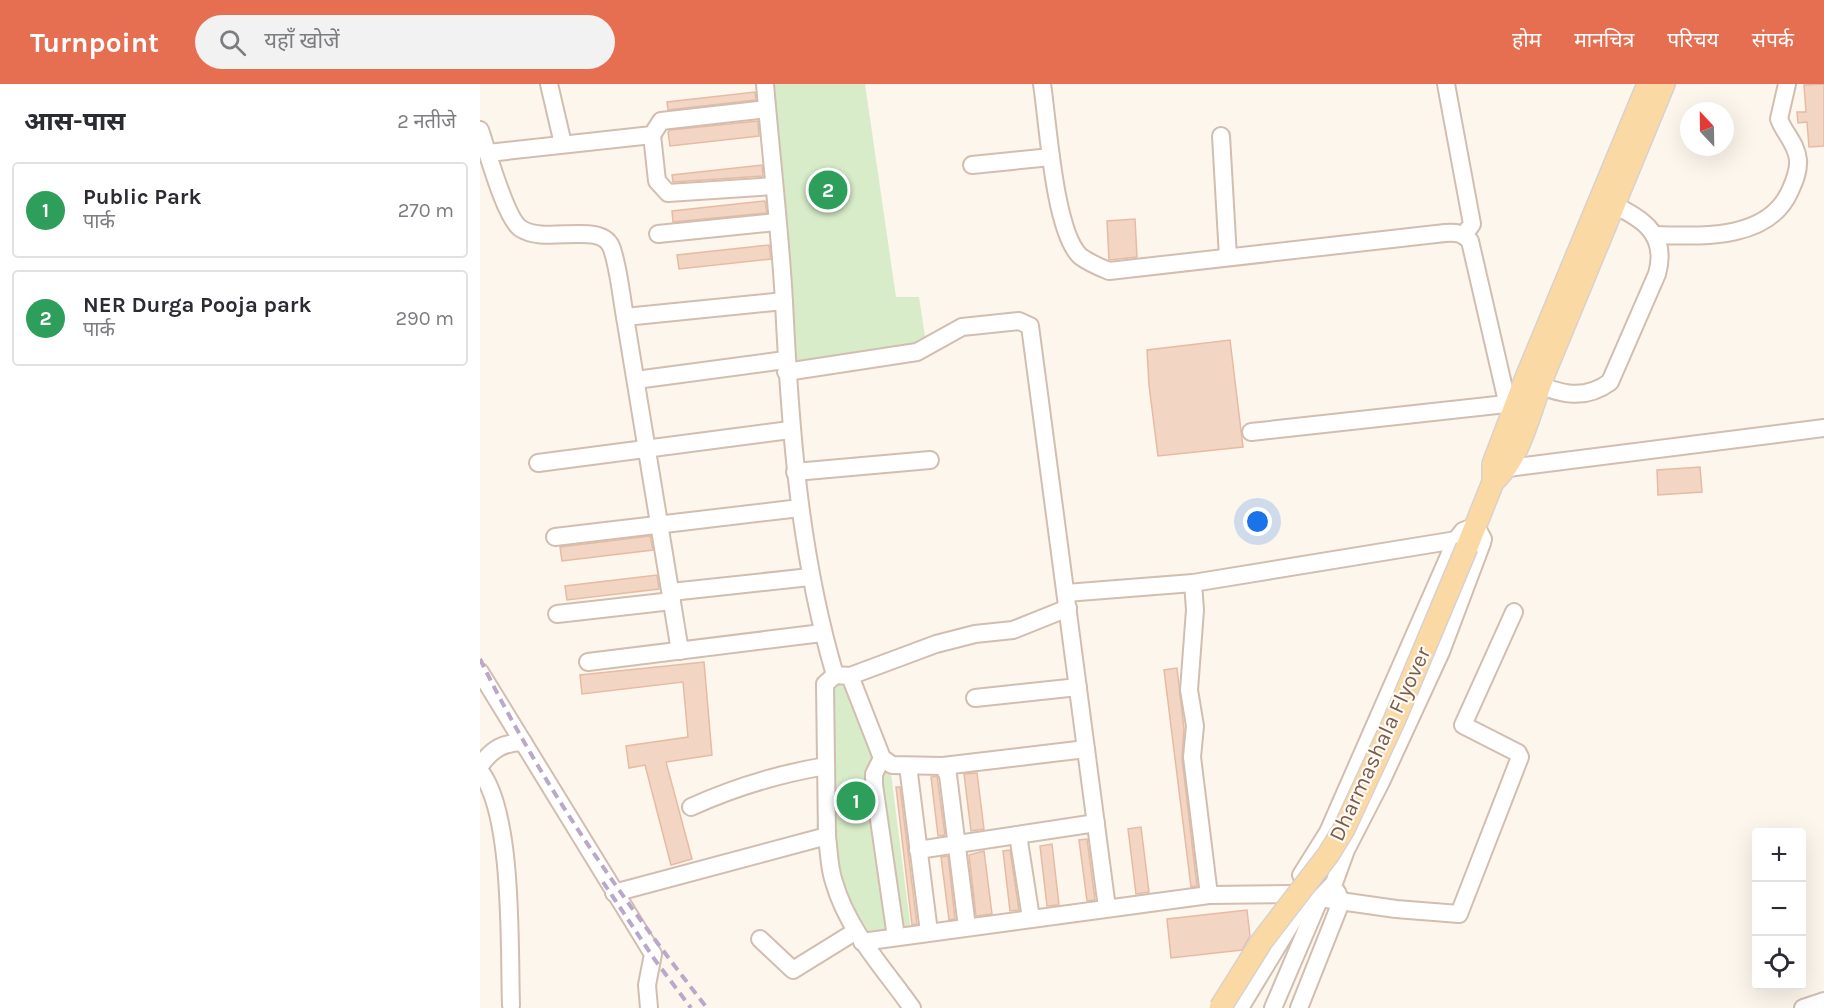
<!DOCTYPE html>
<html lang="hi">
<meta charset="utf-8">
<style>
body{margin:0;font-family:Karla,"Noto Sans Devanagari",sans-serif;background:#f2f2f3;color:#2b2b33}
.controls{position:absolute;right:18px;bottom:18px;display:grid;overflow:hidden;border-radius:6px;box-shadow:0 6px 24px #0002}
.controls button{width:54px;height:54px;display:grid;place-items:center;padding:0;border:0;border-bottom:2px solid #e1e1e2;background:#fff;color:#2b2b33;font:30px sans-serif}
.compass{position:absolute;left:1200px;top:18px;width:54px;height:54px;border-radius:50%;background:#fff;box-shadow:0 6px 24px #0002;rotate:338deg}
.you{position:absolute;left:778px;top:438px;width:21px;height:21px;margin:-15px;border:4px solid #fff;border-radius:50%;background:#1a73e8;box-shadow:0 0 0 9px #1a73e833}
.badge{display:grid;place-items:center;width:39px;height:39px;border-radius:50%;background:#e76f51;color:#fff;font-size:20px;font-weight:700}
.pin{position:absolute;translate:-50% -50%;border:3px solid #fff;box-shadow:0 2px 6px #0006}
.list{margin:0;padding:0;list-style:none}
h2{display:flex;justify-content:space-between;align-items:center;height:78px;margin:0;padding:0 24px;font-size:26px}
h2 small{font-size:20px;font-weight:400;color:#7c7c81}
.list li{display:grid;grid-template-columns:39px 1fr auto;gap:18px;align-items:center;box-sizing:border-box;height:96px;margin:0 12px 12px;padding:0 12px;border:2px solid #e1e1e2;border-radius:6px}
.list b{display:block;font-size:22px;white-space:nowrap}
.list p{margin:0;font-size:20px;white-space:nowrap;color:#7c7c81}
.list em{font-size:20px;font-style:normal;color:#7c7c81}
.icon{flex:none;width:33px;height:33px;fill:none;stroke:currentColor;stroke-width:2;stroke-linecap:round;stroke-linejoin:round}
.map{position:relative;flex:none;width:1344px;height:924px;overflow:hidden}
header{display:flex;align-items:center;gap:36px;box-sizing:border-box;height:84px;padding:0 30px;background:#e76f51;color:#fff}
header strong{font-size:28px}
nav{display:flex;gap:33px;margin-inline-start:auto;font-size:21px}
.search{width:420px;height:54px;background:#f2f2f3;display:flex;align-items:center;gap:15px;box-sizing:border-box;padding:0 21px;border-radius:33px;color:#7c7c81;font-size:22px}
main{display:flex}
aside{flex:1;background:#fff}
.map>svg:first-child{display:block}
.green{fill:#d8ecc9}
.building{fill:#f3d5c3;stroke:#e6bba3;stroke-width:1.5}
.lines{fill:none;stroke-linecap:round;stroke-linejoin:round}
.minor-casing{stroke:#d1beb0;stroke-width:20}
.major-casing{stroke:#dad1cd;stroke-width:24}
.minor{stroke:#fff;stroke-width:16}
.major{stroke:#fbd9a5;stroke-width:21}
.rail{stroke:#b9a8c9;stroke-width:4;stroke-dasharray:9 6;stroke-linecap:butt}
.major-bridge-casing{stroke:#dad1cd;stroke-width:24;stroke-linecap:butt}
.major-bridge{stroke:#fbd9a5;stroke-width:21}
.labels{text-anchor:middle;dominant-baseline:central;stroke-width:4.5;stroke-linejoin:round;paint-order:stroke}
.street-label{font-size:22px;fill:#7a5c4d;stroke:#fffaf3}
</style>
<header>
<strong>Turnpoint</strong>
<div class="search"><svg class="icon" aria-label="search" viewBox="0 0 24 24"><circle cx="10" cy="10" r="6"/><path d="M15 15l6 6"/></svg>यहाँ खोजें</div>
<nav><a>होम</a><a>मानचित्र</a><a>परिचय</a><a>संपर्क</a></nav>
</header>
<main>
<aside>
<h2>आस-पास<small>2 नतीजे</small></h2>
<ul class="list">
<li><span class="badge" style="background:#2e9e5b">1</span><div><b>Public Park</b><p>पार्क</p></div><em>270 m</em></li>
<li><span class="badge" style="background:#2e9e5b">2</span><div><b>NER Durga Pooja park</b><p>पार्क</p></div><em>290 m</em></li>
</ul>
</aside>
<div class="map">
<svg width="1344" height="924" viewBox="0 0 1344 924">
<rect width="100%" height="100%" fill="#fdf6ec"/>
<g class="green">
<path d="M288 0H385L416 213H439L446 259 306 285Z"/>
<path d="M348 567 368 590 410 682 431 847 391 851 357 798 336 752Z"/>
</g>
<g class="building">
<path d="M1344 0V62L1329 63 1327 38 1318 39 1317 28H1326L1324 1Z"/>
<path d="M275 8 276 16 188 26 187 18Z"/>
<path d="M278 37 279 52 190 62 188 48 190 46Z"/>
<path d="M282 81 283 92 193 98 192 91Z"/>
<path d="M285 117 287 129 193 138 192 127Z"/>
<path d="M655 135 657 173 629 176 627 137Z"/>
<path d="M289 161 291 175 199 185 197 171Z"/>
<path d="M750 256 763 363 678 372 669 301 667 266Z"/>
<path d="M1220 383 1222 408 1178 411 1177 386Z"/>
<path d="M170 452 173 466 82 477 80 463Z"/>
<path d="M177 491 179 505 87 516 85 502Z"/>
<path d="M224 578 232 671 186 678 212 775 191 781 165 681 149 684 146 662 208 653 203 598 102 610 100 591Z"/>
<path d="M697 584 704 645 702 674 717 802 711 803 684 586Z"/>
<path d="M497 689 504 745 491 747 484 690Z"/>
<path d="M457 692 465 751 458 752 451 693Z"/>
<path d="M416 703H420L437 840 432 841Z"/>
<path d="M661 743 669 808 656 810 648 745Z"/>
<path d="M607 755 615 816 607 817 599 756Z"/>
<path d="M572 760 579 821 567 822 560 762Z"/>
<path d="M530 766 539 826 530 827 523 767Z"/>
<path d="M504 767 512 830 496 832 489 771Z"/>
<path d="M468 772 475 835 469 836 461 773Z"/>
<path d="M767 826 770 852 762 866 691 874 687 835Z"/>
</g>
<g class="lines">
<defs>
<g id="minor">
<path d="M69 0 83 60"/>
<path d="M285 0C291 72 300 145 304 218 310 344 319 469 355 591L370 592 402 674 412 681 463 682 468 691 487 843"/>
<path d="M562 0C568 38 574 147 600 172 609 179 619 183 629 187L965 149C977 148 982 149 990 157L1031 335"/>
<path d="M966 0 992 140 984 151"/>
<path d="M0 46C7 66 25 133 40 144 65 162 123 135 132 165 139 186 141 211 145 233L304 217"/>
<path d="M172 51 177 97 188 109 294 102"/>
<path d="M741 52 748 173"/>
<path d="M8 69 172 51 181 37 287 25"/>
<path d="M492 81 571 73"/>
<path d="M178 150 297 138"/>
<path d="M1174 151C1220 152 1288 157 1310 107 1314 98 1319 87 1318 76 1317 60 1304 49 1299 35L1307 0"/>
<path d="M145 233 200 567"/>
<path d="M306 288 437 268 482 243 539 237 550 242 627 824"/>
<path d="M156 296 305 276"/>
<path d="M1050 298C1079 309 1103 318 1130 298L1177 190C1189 148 1159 132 1125 117"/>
<path d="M771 348 1026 320"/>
<path d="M58 379 310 346"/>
<path d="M1018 382 1028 384 1344 344"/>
<path d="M315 388 450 376"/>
<path d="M75 453 320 424"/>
<path d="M713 499 715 526 709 606 715 642 712 673 729 811"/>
<path d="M191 508 330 493"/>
<path d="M586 509 713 499 976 456"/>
<path d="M77 530 192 517"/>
<path d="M108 578 342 549"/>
<path d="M0 588 173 870 167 901 169 924"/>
<path d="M370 592 456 560 495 550 533 546 588 524"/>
<path d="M495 614 598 603"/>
<path d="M402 674 394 690V701L416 853"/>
<path d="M0 682C12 665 22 659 43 658"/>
<path d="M428 682 449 848"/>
<path d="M463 682 606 665"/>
<path d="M0 687C34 730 29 865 31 921"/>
<path d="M211 723C255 703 298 690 346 682"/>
<path d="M538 751 551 834"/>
<path d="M347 752C349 767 349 784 354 798 368 847 404 884 432 924"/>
<path d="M438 766 616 739"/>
<path d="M134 809 347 752 345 600 355 591"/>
<path d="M280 855 313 886 376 847"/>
<path d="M382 858 729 811 811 810 916 825 979 830 1040 673 1038 669 983 641 1034 528"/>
<path d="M760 924 829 810"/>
<path d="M793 924 840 814 854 799 866 766 901 698 961 568 1002 459 1003 455 996 442 983 447 976 456 848 748 821 791"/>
<path d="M819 924 861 818 857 808"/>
<path d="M1323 924 1344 917"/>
</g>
<g id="major">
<path d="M1013 398C1043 370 1050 325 1065 288 1105 192 1145 96 1184 0"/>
<path d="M987 463 1013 398V380L1045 296 1168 0"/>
</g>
</defs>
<use href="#minor" class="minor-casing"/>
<use href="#major" class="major-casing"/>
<use href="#minor" class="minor"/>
<use href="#major" class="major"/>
<g class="rail">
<path d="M0 575C61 700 142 815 227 924"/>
<path d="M123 798 175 876 211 924"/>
</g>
<defs>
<path id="major-bridge" d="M740 924 782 857 848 771 864 745 914 637 987 463"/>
</defs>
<use href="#major-bridge" class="major-bridge-casing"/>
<use href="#major-bridge" class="major-bridge"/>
</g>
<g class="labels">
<g class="street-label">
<text transform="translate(900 660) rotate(-65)">Dharmashala Flyover</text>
</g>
</g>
</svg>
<div class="controls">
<button>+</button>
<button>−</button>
<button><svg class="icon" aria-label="locate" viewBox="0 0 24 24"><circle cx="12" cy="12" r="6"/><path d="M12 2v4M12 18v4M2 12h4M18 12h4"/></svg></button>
</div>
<svg class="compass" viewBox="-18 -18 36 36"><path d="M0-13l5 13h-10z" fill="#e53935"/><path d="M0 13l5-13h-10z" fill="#7c7c81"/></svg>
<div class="you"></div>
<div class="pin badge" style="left:376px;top:717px;background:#2e9e5b">1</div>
<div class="pin badge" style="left:348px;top:106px;background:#2e9e5b">2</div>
</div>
</main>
